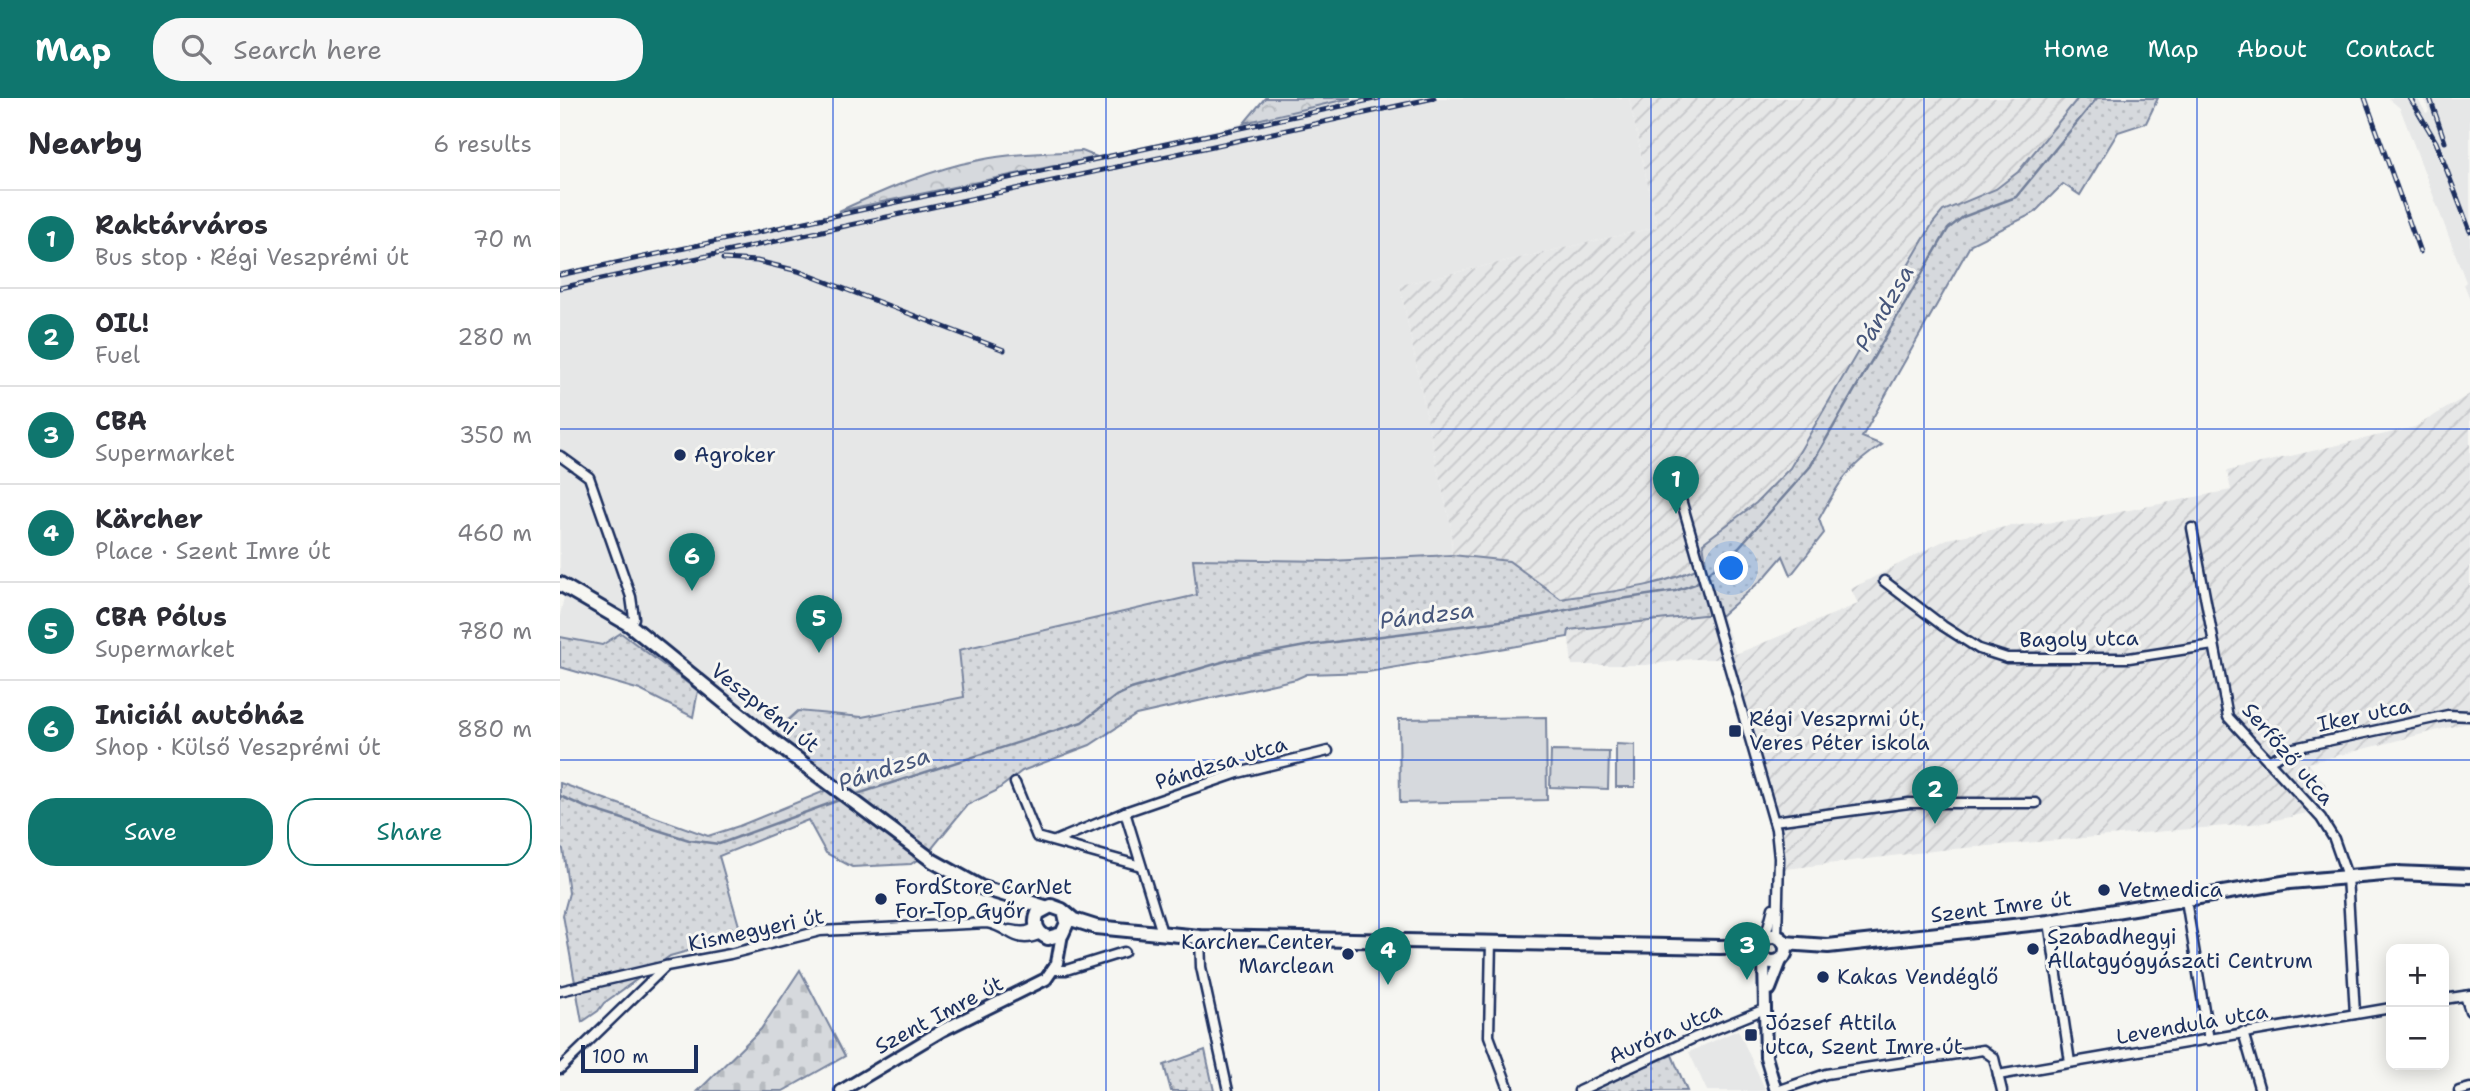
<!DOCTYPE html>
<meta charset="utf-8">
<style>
body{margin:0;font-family:"Shantell Sans",sans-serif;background:#f7f7f7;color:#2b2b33}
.controls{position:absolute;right:21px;bottom:21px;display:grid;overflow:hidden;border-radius:14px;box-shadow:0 4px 18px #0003}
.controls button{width:63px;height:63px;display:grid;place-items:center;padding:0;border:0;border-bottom:2px solid #e1e1e2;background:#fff;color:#2b2b33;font:35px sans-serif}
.scale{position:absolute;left:21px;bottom:18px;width:117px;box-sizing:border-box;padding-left:7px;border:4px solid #1b2f5e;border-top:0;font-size:19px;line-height:24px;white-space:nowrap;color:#1b2f5e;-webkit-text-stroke:5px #f6f6f2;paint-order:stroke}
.you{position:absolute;left:1172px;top:471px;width:24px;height:24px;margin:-18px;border:5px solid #fff;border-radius:50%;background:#1a73e8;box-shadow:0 0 0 10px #1a73e833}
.badge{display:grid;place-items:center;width:46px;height:46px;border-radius:50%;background:#0f766e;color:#fff;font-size:23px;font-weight:700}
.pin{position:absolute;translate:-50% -58px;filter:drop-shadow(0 2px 4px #0008)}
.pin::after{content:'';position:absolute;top:37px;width:24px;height:21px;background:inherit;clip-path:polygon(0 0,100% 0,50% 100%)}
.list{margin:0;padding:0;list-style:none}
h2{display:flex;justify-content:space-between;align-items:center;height:91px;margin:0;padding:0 28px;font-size:30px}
h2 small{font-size:23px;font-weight:400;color:#7c7c81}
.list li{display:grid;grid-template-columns:46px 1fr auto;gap:21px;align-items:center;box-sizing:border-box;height:98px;padding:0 28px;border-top:2px solid #e1e1e2}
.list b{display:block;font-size:26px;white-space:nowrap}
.list p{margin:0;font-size:23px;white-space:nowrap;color:#7c7c81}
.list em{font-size:23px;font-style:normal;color:#7c7c81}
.actions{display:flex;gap:14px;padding:21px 28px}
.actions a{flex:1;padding:16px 0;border:2px solid #0f766e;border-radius:28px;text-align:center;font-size:24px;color:#0f766e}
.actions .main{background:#0f766e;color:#fff}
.icon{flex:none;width:38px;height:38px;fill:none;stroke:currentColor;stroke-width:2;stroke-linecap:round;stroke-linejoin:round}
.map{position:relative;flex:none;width:1910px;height:993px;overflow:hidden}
header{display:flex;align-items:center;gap:42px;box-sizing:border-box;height:98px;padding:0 35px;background:#0f766e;color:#fff}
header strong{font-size:33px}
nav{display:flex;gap:38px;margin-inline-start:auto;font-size:24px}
.search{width:490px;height:63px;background:#f7f7f7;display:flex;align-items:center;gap:18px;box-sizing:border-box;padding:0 24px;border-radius:28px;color:#7c7c81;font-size:26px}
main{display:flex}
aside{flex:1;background:#fff}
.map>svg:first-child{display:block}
.built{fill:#e6e7e7}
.industrial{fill:url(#industrial-furrows)}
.grass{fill:url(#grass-dots);stroke:#78849e;stroke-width:2}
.forest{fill:url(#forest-crowns);stroke:#78849e;stroke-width:2}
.cemetery{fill:url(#cemetery-stones);stroke:#78849e;stroke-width:2}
.park{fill:#d6d9dd;stroke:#78849e;stroke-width:2}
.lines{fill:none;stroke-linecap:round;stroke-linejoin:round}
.stream{stroke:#717e99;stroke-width:2.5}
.street-casing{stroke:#1b2f5e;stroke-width:13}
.secondary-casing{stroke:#1b2f5e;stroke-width:16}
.primary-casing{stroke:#1b2f5e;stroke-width:18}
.street{stroke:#f6f6f2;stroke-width:8}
.secondary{stroke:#f6f6f2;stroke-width:10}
.primary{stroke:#f6f6f2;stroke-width:12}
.rail-casing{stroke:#1b2f5e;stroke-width:5}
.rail{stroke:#f6f6f2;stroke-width:2.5;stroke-dasharray:8;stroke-linecap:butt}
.grid{fill:none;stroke:#1d4ed8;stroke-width:2;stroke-opacity:0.55}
.poi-dot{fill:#1b2f5e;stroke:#f6f6f2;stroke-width:2.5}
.labels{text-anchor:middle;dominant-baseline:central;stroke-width:6;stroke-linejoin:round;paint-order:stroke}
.poi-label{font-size:21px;fill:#1b2f5e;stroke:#f6f6f2;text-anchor:start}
.street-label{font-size:21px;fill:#1b2f5e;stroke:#f6f6f2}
.water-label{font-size:23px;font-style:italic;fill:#46567b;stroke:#f6f6f2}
</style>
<header>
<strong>Map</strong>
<div class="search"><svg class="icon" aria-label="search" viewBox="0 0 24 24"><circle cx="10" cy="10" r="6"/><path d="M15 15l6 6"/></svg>Search here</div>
<nav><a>Home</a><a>Map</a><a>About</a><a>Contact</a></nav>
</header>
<main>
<aside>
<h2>Nearby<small>6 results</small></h2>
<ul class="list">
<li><span class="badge">1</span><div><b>Raktárváros</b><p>Bus stop · Régi Veszprémi út</p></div><em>70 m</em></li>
<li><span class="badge">2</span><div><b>OIL!</b><p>Fuel</p></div><em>280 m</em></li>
<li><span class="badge">3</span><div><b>CBA</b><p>Supermarket</p></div><em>350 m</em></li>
<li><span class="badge">4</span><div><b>Kärcher</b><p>Place · Szent Imre út</p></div><em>460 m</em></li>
<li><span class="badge">5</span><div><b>CBA Pólus</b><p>Supermarket</p></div><em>780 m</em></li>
<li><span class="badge">6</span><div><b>Iniciál autóház</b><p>Shop · Külső Veszprémi út</p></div><em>880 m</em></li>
</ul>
<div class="actions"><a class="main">Save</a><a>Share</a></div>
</aside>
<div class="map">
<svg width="1910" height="993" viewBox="0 0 1910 993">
<defs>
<pattern id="industrial-furrows" width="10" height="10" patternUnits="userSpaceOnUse" patternTransform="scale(1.75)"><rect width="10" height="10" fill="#e6e7e7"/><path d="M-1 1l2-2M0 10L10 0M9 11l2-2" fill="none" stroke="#c5c6c9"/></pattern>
<pattern id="grass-dots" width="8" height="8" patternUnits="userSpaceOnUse" patternTransform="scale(1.75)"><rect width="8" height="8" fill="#d6d9dd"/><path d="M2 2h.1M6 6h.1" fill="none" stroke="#b7bbc0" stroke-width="1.8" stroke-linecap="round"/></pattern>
<pattern id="forest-crowns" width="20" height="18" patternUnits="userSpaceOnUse" patternTransform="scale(1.75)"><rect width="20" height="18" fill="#d6d9dd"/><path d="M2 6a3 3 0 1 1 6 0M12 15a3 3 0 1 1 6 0" fill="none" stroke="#b7bbc0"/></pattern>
<pattern id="cemetery-stones" width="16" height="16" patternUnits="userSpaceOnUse" patternTransform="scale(1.75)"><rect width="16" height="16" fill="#d6d9dd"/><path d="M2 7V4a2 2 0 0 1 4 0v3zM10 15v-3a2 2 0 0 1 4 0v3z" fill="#b7bbc0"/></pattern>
</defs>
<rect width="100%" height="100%" fill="#f6f6f2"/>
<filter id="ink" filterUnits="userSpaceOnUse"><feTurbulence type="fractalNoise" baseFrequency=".0143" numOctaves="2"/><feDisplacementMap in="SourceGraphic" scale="14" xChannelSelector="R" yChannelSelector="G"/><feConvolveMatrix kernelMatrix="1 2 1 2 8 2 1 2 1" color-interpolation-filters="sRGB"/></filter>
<g filter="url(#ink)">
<g class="built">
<path d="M791 0H1069L1097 129 840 187 877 369 891 428 892 457 770 463 634 461 637 497 399 552 404 599 302 619 238 613 214 635 205 647 62 535 42 547 0 539V517L4 499 0 497V174L195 134 279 113 537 59Z"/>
<path d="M1828 0H1857L1866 15 1869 13 1864 0H1910V201L1904 186 1906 184 1840 10Z"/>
<path d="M1178 932 1206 993H1147L1129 954Z"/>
</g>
<g class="industrial">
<path d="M1069 0H1518L1458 74 1436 91 1383 113 1373 125 1230 370 1196 405 1143 445 1146 466 1126 476 1101 485 1001 501 949 463 892 457 891 428 877 369 840 187 1097 129Z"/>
<path d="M1910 296V624L1748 665 1766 687 1756 713 1702 725 1381 752 1218 772 1219 760 1185 620 1160 561H1131L1086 567H1012L1008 532 1143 517H1162L1176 556 1298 506 1291 491 1387 441 1450 428 1519 422 1671 392 1667 373 1855 329Z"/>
</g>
<g class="grass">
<path d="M1518 0H1598L1586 25 1558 34 1520 97 1503 86 1474 115 1411 146 1302 339 1322 347C1287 369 1278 386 1259 421L1264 435 1231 477 1223 458 1205 479 1162 517H1143L1009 532 1008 539 808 574 747 576 736 581 576 617 530 647 462 673 436 693 407 707 369 754 351 766 292 769 266 755 248 722 159 758 182 838 110 858 44 905 38 913 22 924 3 817 9 795 3 751 0 749V685L148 738 179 728 265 693 205 647 214 635 238 613 302 619 404 599 399 552 637 497 633 461 770 463 892 457 949 463 1001 501C1051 493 1101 490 1146 466L1143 445 1196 405 1230 370 1373 125 1383 113 1436 91 1458 74Z"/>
<path d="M61 535 138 593 133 619 80 592 0 569V539L42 547Z"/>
<path d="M645 952 654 993H611L604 967Z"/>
<path d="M1112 957 1127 993H1026Z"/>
</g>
<g class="forest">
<path d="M705 0H791L684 25Z"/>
<path d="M522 53 537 59 279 113C325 92 371 71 420 62 453 55 488 55 522 53Z"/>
</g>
<path class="cemetery" d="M240 872 285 958 223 993H138L201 931Z"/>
<g class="park">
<path d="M986 619 987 702 840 705 839 621Z"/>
<path d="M1056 646 1075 647V689H1056Z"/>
<path d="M991 653 1049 654 1048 691 990 689Z"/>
</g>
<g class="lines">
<g class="stream">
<path d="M0 698 25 709 129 742 159 746 282 701"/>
<path d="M291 698 522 624 556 598 571 591 669 562 751 547 972 519 1054 502 1115 493 1135 486 1179 449 1250 369 1388 131 1403 119 1456 99 1537 0"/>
</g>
<defs>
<g id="street">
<path d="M0 358 29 379 71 499 74 520 70 527"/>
<path d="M1118 391 1216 731 1219 760 1217 839"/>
<path d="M1632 430 1668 619 1761 720 1774 741 1787 778 1795 916"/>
<path d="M1324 483 1383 528 1419 551 1447 560H1569L1653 547"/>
<path d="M1708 663 1734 650 1888 617 1910 618"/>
<path d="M455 685 477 739 581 768"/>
<path d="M565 714 602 835"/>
<path d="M1214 723 1349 705H1476"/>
<path d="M495 743 565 714 678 675 768 653"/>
<path d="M1626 802 1649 942"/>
<path d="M1489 824 1510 964"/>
<path d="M450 832C459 834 471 836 476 827"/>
<path d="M640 839 641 869 668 993"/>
<path d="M1205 841 1213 810"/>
<path d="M931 843 929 938 948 989"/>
<path d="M493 872H506L564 854"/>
<path d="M0 893 106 868 170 856 260 833 427 825C451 829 454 848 481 836"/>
<path d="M1905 898 1910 913"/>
<path d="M1884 901 1910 897"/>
<path d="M1683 934 1700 993"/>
<path d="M0 971 106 868"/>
<path d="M1438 977 1831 910"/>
<path d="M1019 993 1136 939 1205 911"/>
<path d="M1217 993 1266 976 1423 952 1434 960 1442 993"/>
<path d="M1899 993 1910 990"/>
</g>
<g id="secondary">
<path d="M1204 862 1206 959 1216 993"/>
<path d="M1210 891 1222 860"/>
<path d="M281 993 383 932 486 881 497 865 502 836"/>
</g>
<g id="primary">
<path d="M0 486 70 527 205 637 373 763 420 789 485 809"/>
<path d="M505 816 507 825 502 836 488 840C477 835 473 826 478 815L491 808 502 812 514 822 536 829 640 839 1160 849 1193 848 1202 844"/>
<circle cx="1213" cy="851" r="13"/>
<path d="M1224 845 1268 848 1489 824 1729 784 1836 775 1910 778"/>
</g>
</defs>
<use href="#street" class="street-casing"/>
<use href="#secondary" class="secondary-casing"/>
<use href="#primary" class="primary-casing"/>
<use href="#street" class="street"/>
<use href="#secondary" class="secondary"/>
<use href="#primary" class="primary"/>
<defs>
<g id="rail">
<path d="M1805 0 1860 154"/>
<path d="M1850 0 1876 44 1910 133"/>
<path d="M1870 0 1885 44"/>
<path d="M163 161 197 163 238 173 444 252"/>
<path d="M0 177 819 0"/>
<path d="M0 190 874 0"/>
</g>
</defs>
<use href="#rail" class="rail-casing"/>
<use href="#rail" class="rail"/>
</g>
</g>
<path class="grid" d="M273 0V993M546 0V993M819 0V993M1091 0V993M1364 0V993M1637 0V993M0 331H1910M0 662H1910"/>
<g class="poi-dot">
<circle cx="120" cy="357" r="7"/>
<rect x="1168" y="626" width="14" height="14" rx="3.5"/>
<circle cx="1544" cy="792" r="7"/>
<circle cx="321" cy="801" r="7"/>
<circle cx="1473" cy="851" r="7"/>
<circle cx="788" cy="856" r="7"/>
<circle cx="1263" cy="879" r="7"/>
<rect x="1184" y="930" width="14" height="14" rx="3.5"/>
</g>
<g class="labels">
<g class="poi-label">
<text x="134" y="357">Agroker</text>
<text x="1189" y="621">Régi Veszprmi út,<tspan x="1189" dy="24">Veres Péter iskola</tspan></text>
<text x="335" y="789">FordStore CarNet<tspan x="335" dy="24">For-Top Győr</tspan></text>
<text x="1558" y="792">Vetmedica</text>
<text x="1487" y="839">Szabadhegyi<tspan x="1487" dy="24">Állatgyógyászati Centrum</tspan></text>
<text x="774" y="844" text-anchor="end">Karcher Center<tspan x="774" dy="24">Marclean</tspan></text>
<text x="1277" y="879">Kakas Vendéglő</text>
<text x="1205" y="925">József Attila<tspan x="1205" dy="24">utca, Szent Imre út</tspan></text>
</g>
<g class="street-label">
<text transform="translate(1519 541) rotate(-1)">Bagoly utca</text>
<text transform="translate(205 610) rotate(38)">Veszprémi út</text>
<text transform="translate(1804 617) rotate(-12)">Iker utca</text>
<text transform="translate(1728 656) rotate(49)">Serfőző utca</text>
<text transform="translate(661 665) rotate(-17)">Pándzsa utca</text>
<text transform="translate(1441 809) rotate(-7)">Szent Imre út</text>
<text transform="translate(196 832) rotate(-12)">Kismegyeri út</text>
<text transform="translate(379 917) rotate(-28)">Szent Imre út</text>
<text transform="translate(1632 926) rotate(-10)">Levendula utca</text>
<text transform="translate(1105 935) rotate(-24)">Auróra utca</text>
</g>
<g class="water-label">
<text transform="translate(1324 210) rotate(-60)">Pándzsa</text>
<text transform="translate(867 517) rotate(-7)">Pándzsa</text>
<text transform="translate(324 671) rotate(-18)">Pándzsa</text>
</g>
</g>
</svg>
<div class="controls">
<button>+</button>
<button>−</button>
</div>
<div class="scale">100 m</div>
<div class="you"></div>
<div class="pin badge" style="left:1116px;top:416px">1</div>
<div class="pin badge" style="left:1375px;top:726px">2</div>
<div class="pin badge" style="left:1187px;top:882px">3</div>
<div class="pin badge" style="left:828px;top:887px">4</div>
<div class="pin badge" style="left:259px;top:555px">5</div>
<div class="pin badge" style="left:132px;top:493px">6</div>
</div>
</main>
